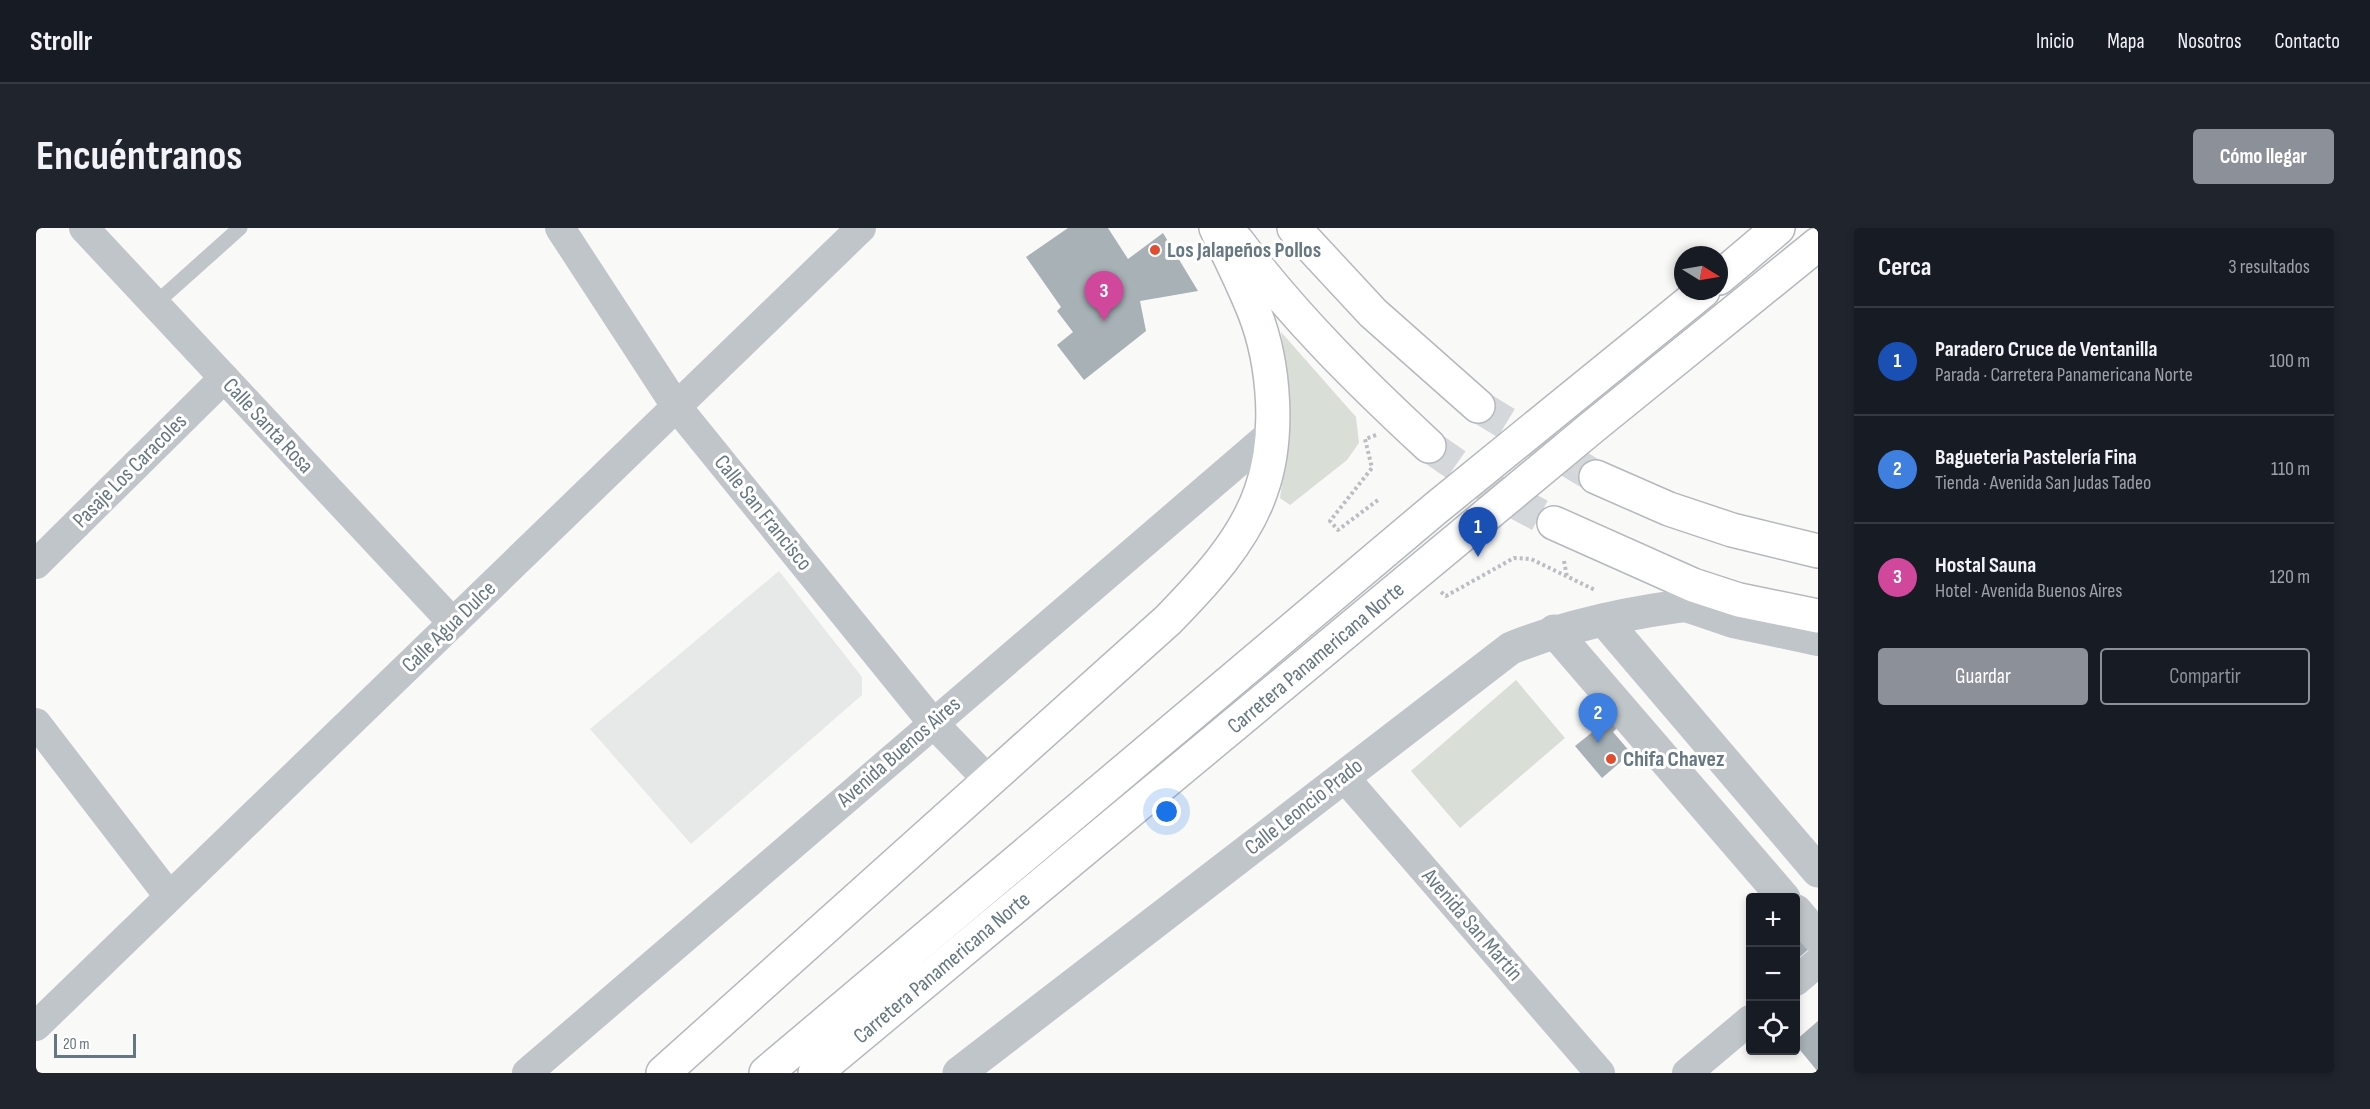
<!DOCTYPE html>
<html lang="es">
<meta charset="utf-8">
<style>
body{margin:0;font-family:"Sofia Sans Condensed",sans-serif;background:#20242c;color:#f1f3f6}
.controls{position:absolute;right:18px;bottom:18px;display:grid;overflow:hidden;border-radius:6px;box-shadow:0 3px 9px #0003}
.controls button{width:54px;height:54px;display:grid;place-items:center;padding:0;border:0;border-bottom:2px solid #363941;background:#171b24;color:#f1f3f6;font:30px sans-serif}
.compass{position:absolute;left:1638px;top:18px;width:54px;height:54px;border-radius:50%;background:#171b24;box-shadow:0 3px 9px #0003;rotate:101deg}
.scale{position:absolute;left:18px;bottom:15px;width:82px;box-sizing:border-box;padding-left:6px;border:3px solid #657781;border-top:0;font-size:16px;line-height:21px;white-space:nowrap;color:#657781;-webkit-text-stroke:4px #fff;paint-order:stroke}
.you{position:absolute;left:1131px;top:584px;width:21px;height:21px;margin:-15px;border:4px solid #fff;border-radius:50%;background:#1a73e8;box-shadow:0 0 0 9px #1a73e833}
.badge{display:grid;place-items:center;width:39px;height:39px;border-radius:50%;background:#8c9099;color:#fff;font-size:20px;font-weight:700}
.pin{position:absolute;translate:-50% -50px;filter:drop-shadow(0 2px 3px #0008)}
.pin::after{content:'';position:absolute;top:32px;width:21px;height:18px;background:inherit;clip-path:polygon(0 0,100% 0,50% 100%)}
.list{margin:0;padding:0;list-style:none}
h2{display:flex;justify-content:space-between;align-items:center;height:78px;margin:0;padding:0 24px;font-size:26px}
h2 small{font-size:20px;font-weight:400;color:#9ea1a6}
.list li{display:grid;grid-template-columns:39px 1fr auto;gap:18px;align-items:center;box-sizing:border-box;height:108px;padding:0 24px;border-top:2px solid #363941}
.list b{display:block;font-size:22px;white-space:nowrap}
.list p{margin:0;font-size:20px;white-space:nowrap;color:#9ea1a6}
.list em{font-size:20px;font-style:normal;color:#9ea1a6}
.actions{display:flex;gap:12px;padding:18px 24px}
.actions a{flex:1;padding:14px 0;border:2px solid #8c9099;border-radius:6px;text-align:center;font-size:21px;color:#8c9099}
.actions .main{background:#8c9099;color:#fff}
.icon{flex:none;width:33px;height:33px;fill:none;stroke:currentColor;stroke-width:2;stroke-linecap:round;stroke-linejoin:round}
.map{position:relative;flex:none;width:1782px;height:845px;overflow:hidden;border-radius:6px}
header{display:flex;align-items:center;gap:36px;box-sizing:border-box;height:84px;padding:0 30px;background:#171b24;border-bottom:2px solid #363941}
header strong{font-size:28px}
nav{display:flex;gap:33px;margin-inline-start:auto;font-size:21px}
.intro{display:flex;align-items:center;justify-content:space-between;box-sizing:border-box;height:144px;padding:0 36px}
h1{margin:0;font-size:42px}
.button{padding:15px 27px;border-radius:6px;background:#8c9099;color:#fff;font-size:21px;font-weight:700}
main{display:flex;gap:36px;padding:0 36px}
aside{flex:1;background:#171b24;border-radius:6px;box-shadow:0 3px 9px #0003}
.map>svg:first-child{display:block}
.built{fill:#e7e9e8}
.green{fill:#d9ded6}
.building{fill:#a7b1b6}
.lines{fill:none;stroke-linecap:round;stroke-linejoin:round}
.trunk-tunnel{stroke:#d4d8da;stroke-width:33;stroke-dasharray:33 16;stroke-linecap:butt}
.trunk-casing{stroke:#b4b9bc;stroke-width:36}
.path{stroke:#bbbec1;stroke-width:4;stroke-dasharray:3 3;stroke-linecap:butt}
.service{stroke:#c0c5c9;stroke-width:15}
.minor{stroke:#c0c5c9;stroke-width:30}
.tertiary{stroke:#c0c5c9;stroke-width:33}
.trunk{stroke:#fff;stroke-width:33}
.poi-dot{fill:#e14d2f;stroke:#fff;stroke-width:2}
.labels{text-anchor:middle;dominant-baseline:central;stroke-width:6;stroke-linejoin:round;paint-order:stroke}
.poi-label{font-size:22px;font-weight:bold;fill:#657781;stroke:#fff;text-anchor:start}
.street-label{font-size:22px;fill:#657781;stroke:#fff}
</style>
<header>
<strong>Strollr</strong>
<nav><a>Inicio</a><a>Mapa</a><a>Nosotros</a><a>Contacto</a></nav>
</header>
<div class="intro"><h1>Encuéntranos</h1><a class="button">Cómo llegar</a></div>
<main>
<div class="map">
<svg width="1782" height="845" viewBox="0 0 1782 845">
<rect width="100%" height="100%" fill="#f9f9f7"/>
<path class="built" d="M743 343 826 449V467L655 616 554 501Z"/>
<g class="green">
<path d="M1245 104 1320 189 1323 215 1311 232 1254 277 1244 270 1253 206V164Z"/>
<path d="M1480 452 1529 510 1424 600 1375 543Z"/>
</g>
<g class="building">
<path d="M1032 0H1072L1092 31 1127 5 1162 63 1104 73 1110 103 1048 152 1021 117 1037 104 1021 83 1025 79 990 29Z"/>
<path d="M1574 490 1582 499 1577 504 1595 525 1566 550 1539 518Z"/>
<path d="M1760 704 1773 721 1760 732Z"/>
<path d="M1782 793V844L1760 817V812Z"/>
</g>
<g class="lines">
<g class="trunk-tunnel">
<path d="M1442 178 1560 249"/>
<path d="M1393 218 1455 261 1518 295"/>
</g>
<defs>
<g id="trunk">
<path d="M1258 0 1337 85 1442 178"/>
<path d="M1201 13C1258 89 1324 154 1393 218"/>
<path d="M1683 50 1742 0"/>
<path d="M1560 249 1633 281 1696 302 1782 323"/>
<path d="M1518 295 1657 357 1703 372 1782 388"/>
<path d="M627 845 1132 392C1168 355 1208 313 1225 263 1244 210 1239 136 1218 83 1207 55 1193 28 1180 0"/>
<path d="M730 845 1400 280 1667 63"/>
<path d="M779 845 1554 201 1782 16"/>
</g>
</defs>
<use href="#trunk" class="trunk-casing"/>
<g class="path">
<path d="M1340 207 1329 211 1336 240 1294 293 1302 302 1342 272"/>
<path d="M1528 333 1531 349"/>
<path d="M1405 364 1410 368 1478 330 1495 331 1559 362"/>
</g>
<path class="service" d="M119 76 204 0"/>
<g class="minor">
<path d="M48 0 417 395"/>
<path d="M524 0 640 178 897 495 952 552"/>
<path d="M0 336 188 150"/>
<path d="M1644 377 1697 395 1782 413"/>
<path d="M0 495 133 668"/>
<path d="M1308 549 1564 845"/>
<path d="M1760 753 1782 734"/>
<path d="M0 798 825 0"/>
<path d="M491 845 1237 204"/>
<path d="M1651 845 1714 792"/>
</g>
<g class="tertiary">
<path d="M1568 392 1782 643"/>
<path d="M1518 403 1748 670"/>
<path d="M1760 683 1782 709"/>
<path d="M923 845 1475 420C1548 391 1625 378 1703 372"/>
</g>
<use href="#trunk" class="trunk"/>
</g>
<g class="poi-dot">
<circle cx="1119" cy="22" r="6"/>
<circle cx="1575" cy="531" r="6"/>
</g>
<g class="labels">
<g class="poi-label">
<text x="1131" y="22">Los Jalapeños Pollos</text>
<text x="1587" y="531">Chifa Chavez</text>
</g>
<g class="street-label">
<text transform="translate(232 198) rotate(47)">Calle Santa Rosa</text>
<text transform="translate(94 243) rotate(-45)">Pasaje Los Caracoles</text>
<text transform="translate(727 285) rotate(51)">Calle San Francisco</text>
<text transform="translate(413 399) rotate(-44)">Calle Agua Dulce</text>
<text transform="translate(1280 430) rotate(-40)">Carretera Panamericana Norte</text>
<text transform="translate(863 524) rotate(-41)">Avenida Buenos Aires</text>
<text transform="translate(1268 579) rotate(-38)">Calle Leoncio Prado</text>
<text transform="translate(1436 697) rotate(49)">Avenida San Martín</text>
<text transform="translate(906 740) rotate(-40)">Carretera Panamericana Norte</text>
</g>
</g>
</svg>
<div class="controls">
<button>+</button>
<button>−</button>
<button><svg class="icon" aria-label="locate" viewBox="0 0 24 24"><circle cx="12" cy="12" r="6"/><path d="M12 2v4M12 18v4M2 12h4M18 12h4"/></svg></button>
</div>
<svg class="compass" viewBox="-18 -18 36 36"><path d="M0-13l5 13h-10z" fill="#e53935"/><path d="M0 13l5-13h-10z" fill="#9ea1a6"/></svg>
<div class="scale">20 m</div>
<div class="you"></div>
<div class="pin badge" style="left:1442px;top:329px;background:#1a4fb4">1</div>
<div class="pin badge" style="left:1562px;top:515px;background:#3f7fe0">2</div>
<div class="pin badge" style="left:1068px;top:93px;background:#d1479c">3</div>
</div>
<aside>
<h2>Cerca<small>3 resultados</small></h2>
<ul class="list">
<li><span class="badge" style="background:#1a4fb4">1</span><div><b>Paradero Cruce de Ventanilla</b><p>Parada · Carretera Panamericana Norte</p></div><em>100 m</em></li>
<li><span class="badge" style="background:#3f7fe0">2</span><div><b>Bagueteria Pastelería Fina</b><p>Tienda · Avenida San Judas Tadeo</p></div><em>110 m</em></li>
<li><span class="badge" style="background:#d1479c">3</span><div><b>Hostal Sauna</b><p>Hotel · Avenida Buenos Aires</p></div><em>120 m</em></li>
</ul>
<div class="actions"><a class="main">Guardar</a><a>Compartir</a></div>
</aside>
</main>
